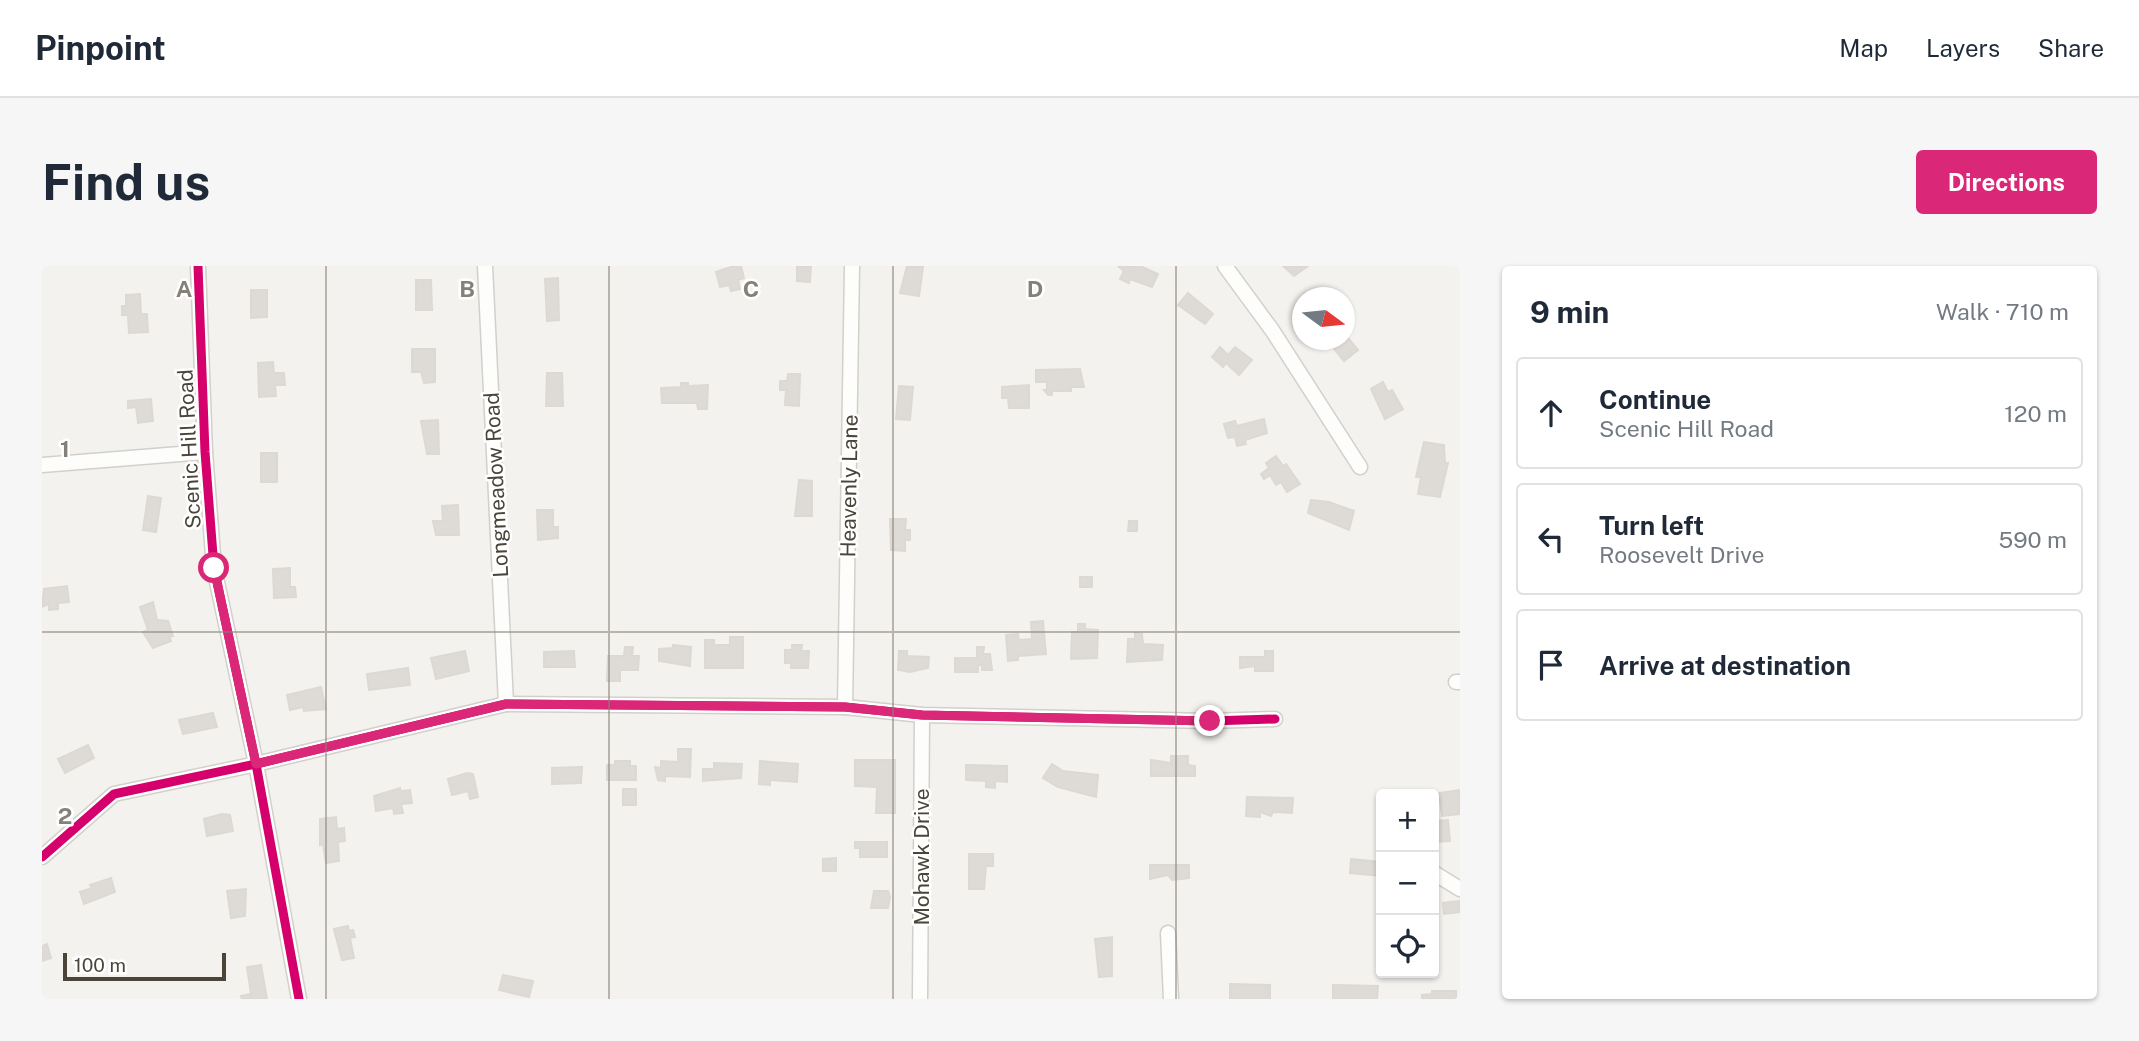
<!DOCTYPE html>
<meta charset="utf-8">
<style>
body{margin:0;font-family:"Public Sans",sans-serif;background:#f6f6f7;color:#1f2937}
.controls{position:absolute;right:21px;bottom:21px;display:grid;overflow:hidden;border-radius:7px;box-shadow:0 2px 5px #0004}
.controls button{width:63px;height:63px;display:grid;place-items:center;padding:0;border:0;border-bottom:2px solid #e0e1e3;background:#fff;color:#1f2937;font:35px sans-serif}
.compass{position:absolute;left:1250px;top:21px;width:63px;height:63px;border-radius:50%;background:#fff;box-shadow:0 2px 5px #0004;rotate:105deg}
.scale{position:absolute;left:21px;bottom:18px;width:163px;box-sizing:border-box;padding-left:7px;border:4px solid #4b4439;border-top:0;font-size:19px;line-height:24px;white-space:nowrap;color:#4b4439;-webkit-text-stroke:5px #fff;paint-order:stroke}
.stop{position:absolute;width:21px;height:21px;margin:-16px;border:5px solid #db2777;border-radius:50%;background:#fff}
.stop.end{background:#db2777;border-color:#fff;box-shadow:0 2px 7px #0008}
.list{margin:0;padding:0;list-style:none}
h2{display:flex;justify-content:space-between;align-items:center;height:91px;margin:0;padding:0 28px;font-size:30px}
h2 small{font-size:23px;font-weight:400;color:#747a83}
.list li{display:grid;grid-template-columns:46px 1fr auto;gap:21px;align-items:center;box-sizing:border-box;height:112px;margin:0 14px 14px;padding:0 14px;border:2px solid #e0e1e3;border-radius:7px}
.list b{display:block;font-size:26px;white-space:nowrap}
.list p{margin:0;font-size:23px;white-space:nowrap;color:#747a83}
.list em{font-size:23px;font-style:normal;color:#747a83}
.icon{flex:none;width:38px;height:38px;fill:none;stroke:currentColor;stroke-width:2;stroke-linecap:round;stroke-linejoin:round}
.map{position:relative;flex:none;width:1418px;height:733px;overflow:hidden;border-radius:7px}
header{display:flex;align-items:center;gap:42px;box-sizing:border-box;height:98px;padding:0 35px;background:#fff;border-bottom:2px solid #e0e1e3}
header strong{font-size:33px}
nav{display:flex;gap:38px;margin-inline-start:auto;font-size:24px}
.intro{display:flex;align-items:center;justify-content:space-between;box-sizing:border-box;height:168px;padding:0 42px}
h1{margin:0;font-size:49px}
.button{padding:18px 32px;border-radius:7px;background:#db2777;color:#fff;font-size:24px;font-weight:700}
main{display:flex;gap:42px;padding:0 42px}
aside{flex:1;background:#fff;border-radius:7px;box-shadow:0 2px 5px #0004}
.map>svg:first-child{display:block}
.building{fill:#dedbd6;stroke:#dcd9d4;stroke-width:2}
.lines{fill:none;stroke-linecap:round;stroke-linejoin:round}
.minor-casing{stroke:#d2d0cb;stroke-width:17}
.minor{stroke:#fdfdfc;stroke-width:14}
.cycleway-casing{stroke:#fff;stroke-width:13}
.cycleway{stroke:#d6006c;stroke-width:9}
.route{stroke:#db2777;stroke-width:9}
.grid{fill:none;stroke:#868178;stroke-width:2;stroke-opacity:0.55}
.labels{text-anchor:middle;dominant-baseline:central;stroke-width:5;stroke-linejoin:round;paint-order:stroke}
.street-label{font-size:21px;fill:#4b4439;stroke:#fff}
.grid-label{font-size:23px;text-anchor:middle;font-weight:bold;fill:#868178;stroke:#fff;stroke-width:5;stroke-linejoin:round;paint-order:stroke}
</style>
<header>
<strong>Pinpoint</strong>
<nav><a>Map</a><a>Layers</a><a>Share</a></nav>
</header>
<div class="intro"><h1>Find us</h1><a class="button">Directions</a></div>
<main>
<div class="map">
<svg width="1418" height="733" viewBox="0 0 1418 733">
<rect width="100%" height="100%" fill="#f4f2ee"/>
<g class="building">
<path d="M692 0H699L702 12 696 14 698 23 689 25 687 19 678 21 674 6Z"/>
<path d="M755 0H769L768 16 755 15Z"/>
<path d="M865 0 881 1 877 30 858 27Z"/>
<path d="M1076 0H1098L1116 8 1110 21 1088 13 1087 17 1078 13 1082 5Z"/>
<path d="M1241 0H1266L1252 10Z"/>
<path d="M516 12 517 54 505 55 503 13Z"/>
<path d="M374 14H389L390 44H374Z"/>
<path d="M209 24H225V51L209 52Z"/>
<path d="M1146 27 1171 48 1163 58 1136 39Z"/>
<path d="M98 28 99 48H105L106 66 87 67 86 49H80V40H84V29Z"/>
<path d="M1302 61 1306 65 1303 68 1316 84 1302 95 1289 79 1291 77 1289 74H1302Z"/>
<path d="M1178 81 1186 89 1193 81 1210 94 1197 109 1184 97 1181 101 1170 91Z"/>
<path d="M370 83H393V116L382 117 379 106H370Z"/>
<path d="M231 96 232 107H242L243 119H233L234 130 217 131 216 97Z"/>
<path d="M1038 103 1042 121H1029V125H1010V129H1006L1002 124H1005V116H994V104Z"/>
<path d="M505 107H520L521 140H504Z"/>
<path d="M746 108H758L757 140 743 139 744 124H738V115H745Z"/>
<path d="M1341 116 1346 126 1350 124 1361 143 1343 153 1329 123Z"/>
<path d="M639 117H646V120L666 119 665 143H656L655 137H620L619 122 639 121Z"/>
<path d="M987 119V142H967L966 132H960V121Z"/>
<path d="M857 120 871 121 868 154 854 153Z"/>
<path d="M109 133 111 155 96 157 94 141 86 142V135Z"/>
<path d="M1222 153 1225 167 1203 174 1204 178 1195 180 1193 171 1186 172 1182 158 1193 155 1195 160Z"/>
<path d="M396 154 397 188H385L379 155Z"/>
<path d="M1382 176 1402 179 1403 197H1406L1398 231 1376 228 1379 211H1374Z"/>
<rect x="219" y="187" width="16" height="29"/>
<path d="M1234 190 1241 200 1244 198 1258 218 1245 226 1239 216 1234 219 1228 209 1222 213 1219 208 1227 202 1224 197Z"/>
<path d="M757 214 770 215V250H753Z"/>
<path d="M106 230 119 232 114 266 101 264Z"/>
<path d="M1269 234 1287 236 1312 245 1307 264 1266 247Z"/>
<path d="M416 239 417 269H394L391 255H401L400 240Z"/>
<path d="M495 244H511V261H516V272L496 274Z"/>
<path d="M848 253H864L863 264H868V274H863V285L849 284Z"/>
<path d="M1087 255H1095V265H1086Z"/>
<path d="M248 302V321H253L254 331 232 332 231 303Z"/>
<rect x="1038" y="311" width="12" height="10"/>
<path d="M25 320 27 336 16 337V343L7 344V338L0 341 2 323Z"/>
<path d="M111 336 115 354 126 355 131 370 127 371 129 375 111 382 101 366 106 364 98 341Z"/>
<path d="M1001 355 1004 388 976 390V394L966 395 964 369 976 368 977 374 990 373 989 356Z"/>
<path d="M1036 358H1043V363L1056 364 1055 392 1029 393 1030 366H1036Z"/>
<path d="M1093 367 1100 368 1101 378 1121 379 1120 394 1085 396 1086 373H1093Z"/>
<path d="M688 371H701V402H663V374H672V379H688Z"/>
<path d="M631 379 649 381 648 400 617 395V383L631 382Z"/>
<path d="M750 379H760L759 385H767L766 402H749V397H743V384H750Z"/>
<path d="M583 381H591L590 390H597L596 404H578V415H565L566 390H582Z"/>
<path d="M935 381H942L941 388H948L950 404H940V399H936V406H913V392H935Z"/>
<path d="M423 385 427 405 394 413 389 392Z"/>
<path d="M532 385 533 401H502V386Z"/>
<path d="M857 385H865V390L887 391 886 402 868 406 856 404Z"/>
<path d="M1223 385H1231V405H1213V400L1198 402V391H1223Z"/>
<path d="M366 402 368 419 327 424 325 408Z"/>
<path d="M279 421 284 443 262 445 261 441 248 444 245 429Z"/>
<path d="M171 447 175 461 141 468 137 454Z"/>
<path d="M46 479 52 492 23 507 16 493Z"/>
<path d="M636 483H649L648 511 623 510V515L616 514 613 501 619 502V495L636 496Z"/>
<path d="M1129 490H1146V499L1153 500V510H1109V494L1129 497Z"/>
<path d="M813 494H853V547H834L835 521 813 520Z"/>
<path d="M573 495H588V500H594V514H565V499H573Z"/>
<path d="M718 495 756 498 755 516 728 514V519L717 518Z"/>
<path d="M672 497 700 498 699 512 661 515V503H672Z"/>
<path d="M1010 498 1021 505 1056 509 1054 531 1016 521 1001 512Z"/>
<path d="M924 499 965 500V516L953 515V522L944 521V515L924 514Z"/>
<path d="M540 501 539 517 510 518V502Z"/>
<path d="M425 507 431 508 436 531 428 533 426 525 410 529 406 513Z"/>
<path d="M358 522V525L368 524 370 537 359 538 361 547 352 548 351 542 334 545 332 530Z"/>
<rect x="581" y="523" width="13" height="16"/>
<path d="M1418 524V548L1400 550 1397 527Z"/>
<path d="M1205 531 1251 532 1250 547 1231 546 1229 550 1218 546V551L1204 550Z"/>
<path d="M180 548 188 549 191 565 165 570 162 553Z"/>
<path d="M294 551 295 563 302 562 303 575 296 576 297 595 284 597 281 578 278 579V553Z"/>
<path d="M1406 554 1408 575 1392 576V555Z"/>
<path d="M813 576H845V591H818V582H813Z"/>
<path d="M927 588H951V600H944L942 623H927Z"/>
<path d="M794 592V605H781V593Z"/>
<path d="M1309 593 1339 596V610L1308 607Z"/>
<path d="M1108 599H1147V612L1130 614 1126 609 1108 613Z"/>
<path d="M69 612 73 626 42 638 38 626 50 622 48 619Z"/>
<path d="M204 623 203 650 189 652 185 625Z"/>
<path d="M832 625H846L848 631 846 642H829Z"/>
<path d="M1418 635V646L1402 648 1401 637Z"/>
<path d="M306 660 307 665 311 664 313 671 308 672 312 692 300 694 292 663Z"/>
<path d="M1070 671V710L1057 711 1053 673Z"/>
<path d="M5 678 9 692 0 695V680Z"/>
<path d="M219 699 225 733H200L199 730 209 728 205 701Z"/>
<path d="M461 709 491 715 487 731 457 724Z"/>
<path d="M1188 718 1228 719V733H1188Z"/>
<path d="M1291 719 1336 720 1335 733H1291Z"/>
<path d="M1390 725H1414V733H1380V729L1390 728Z"/>
</g>
<g class="lines">
<defs>
<g id="minor">
<path d="M156 0 163 186 172 302 214 498 257 733"/>
<path d="M443 0 464 438"/>
<path d="M1183 0 1230 64 1318 201"/>
<path d="M0 199 163 186"/>
<path d="M1414 416H1418"/>
<path d="M803 441 810 0"/>
<path d="M0 591 72 528 214 498 464 438 803 441 880 449 1168 455 1233 453"/>
<path d="M1392 607 1418 623"/>
<path d="M1126 667 1129 733"/>
<path d="M878 733 880 449"/>
</g>
</defs>
<use href="#minor" class="minor-casing"/>
<use href="#minor" class="minor"/>
<defs>
<g id="cycleway">
<path d="M156 0 163 186 172 302 214 498 257 733"/>
<path d="M0 591 72 528 214 498 464 438 803 441 880 449 1168 455 1233 453"/>
</g>
</defs>
<use href="#cycleway" class="cycleway-casing"/>
<use href="#cycleway" class="cycleway"/>
</g>
<g class="lines">
<path class="route" d="M172 302 214 498 464 438 803 441 880 449 1168 455"/>
</g>
<path class="grid" d="M284 0V733M567 0V733M851 0V733M1134 0V733M0 366H1418"/>
<g class="labels">
<g class="street-label">
<text transform="translate(147 183) rotate(-93)">Scenic Hill Road</text>
<text transform="translate(454 219) rotate(-93)">Longmeadow Road</text>
<text transform="translate(807 220) rotate(-89)">Heavenly Lane</text>
<text transform="translate(879 591) rotate(-90)">Mohawk Drive</text>
</g>
</g>
<g class="grid-label">
<text x="142" y="31">A</text>
<text x="425" y="31">B</text>
<text x="709" y="31">C</text>
<text x="993" y="31">D</text>
<text x="23" y="191">1</text>
<text x="23" y="558">2</text>
</g>
</svg>
<div class="controls">
<button>+</button>
<button>−</button>
<button><svg class="icon" aria-label="locate" viewBox="0 0 24 24"><circle cx="12" cy="12" r="6"/><path d="M12 2v4M12 18v4M2 12h4M18 12h4"/></svg></button>
</div>
<svg class="compass" viewBox="-18 -18 36 36"><path d="M0-13l5 13h-10z" fill="#e53935"/><path d="M0 13l5-13h-10z" fill="#747a83"/></svg>
<div class="scale">100 m</div>
<div class="stop" style="left:172px;top:302px"></div>
<div class="stop end" style="left:1168px;top:455px"></div>
</div>
<aside>
<h2>9 min<small>Walk · 710 m</small></h2>
<ul class="list">
<li><svg class="icon" aria-label="ahead" viewBox="0 0 24 24"><path d="M12 20V5M6 11l6-6 6 6"/></svg><div><b>Continue</b><p>Scenic Hill Road</p></div><em>120 m</em></li>
<li><svg class="icon" aria-label="left" viewBox="0 0 24 24"><path d="M17 20v-9H6M10 6l-5 5 5 5"/></svg><div><b>Turn left</b><p>Roosevelt Drive</p></div><em>590 m</em></li>
<li><svg class="icon" aria-label="arrive" viewBox="0 0 24 24"><path d="M6 21V4h12l-3 4 3 4H6"/></svg><div><b>Arrive at destination</b></div></li>
</ul>
</aside>
</main>
